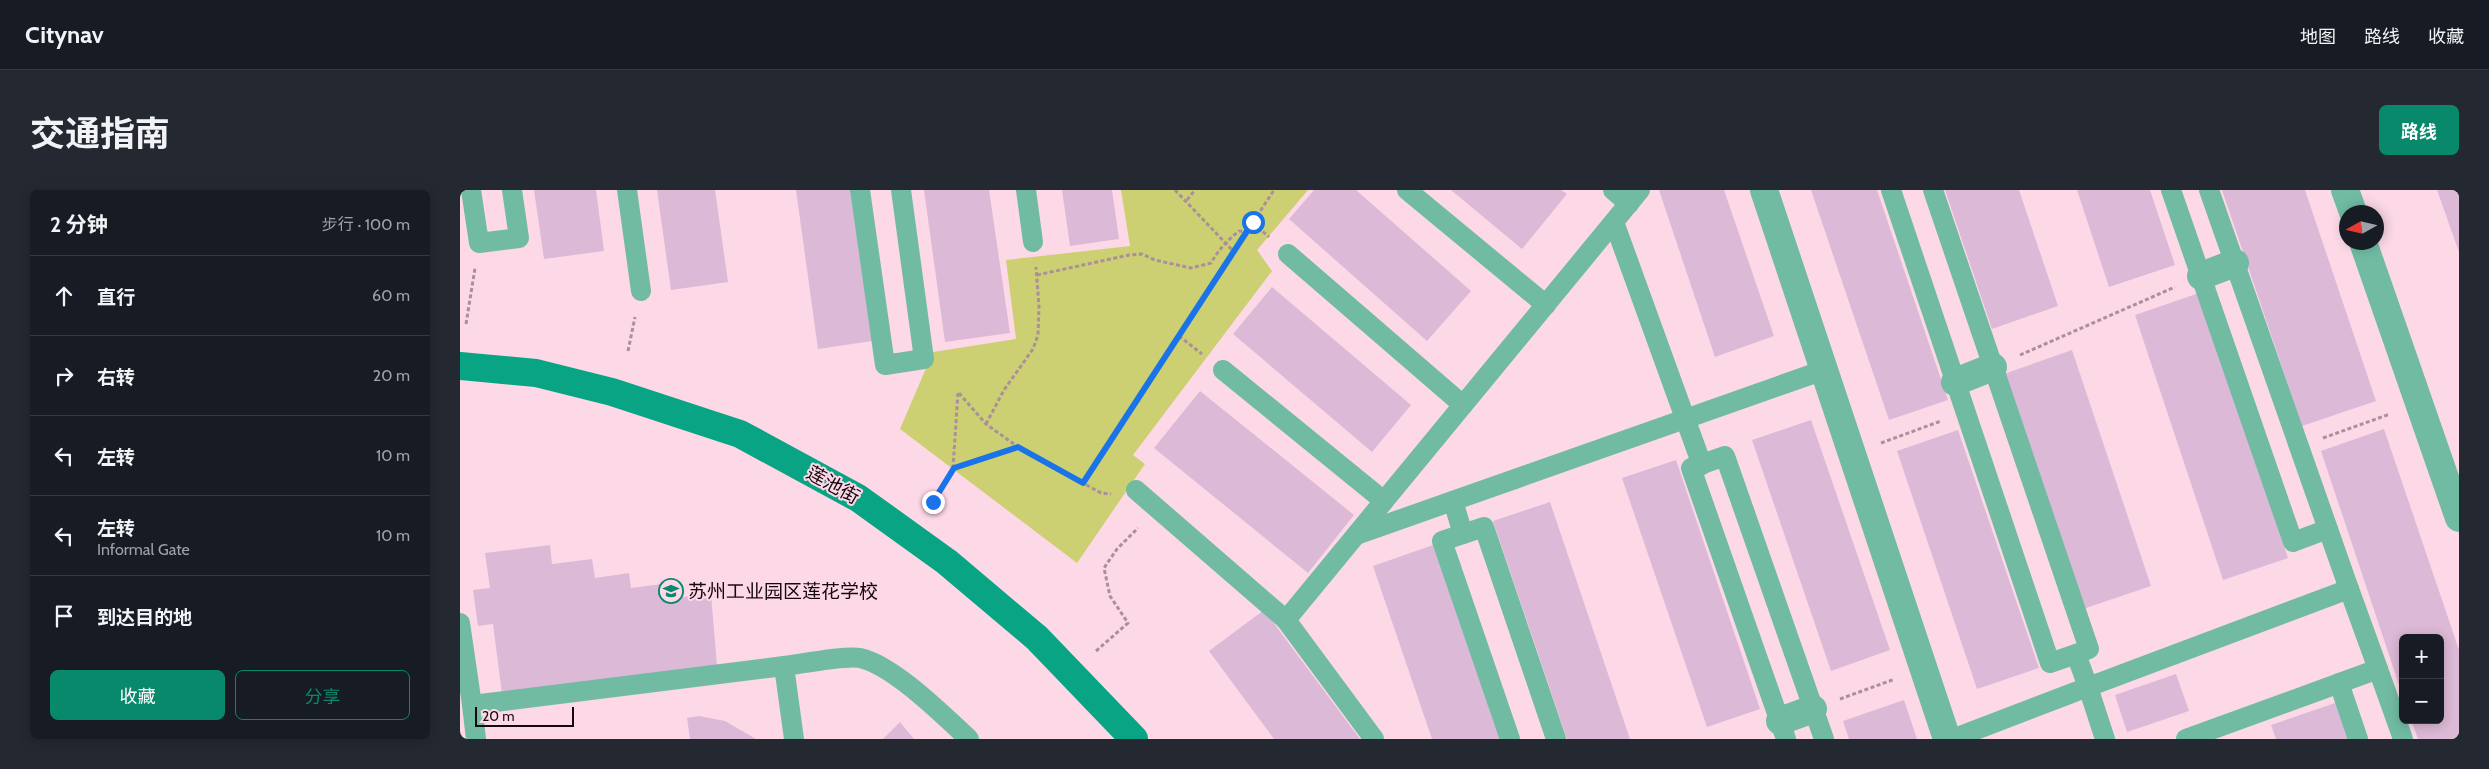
<!DOCTYPE html>
<html lang="zh">
<meta charset="utf-8">
<style>
body{margin:0;font-family:Cabin,"Noto Sans SC",sans-serif;background:#242831;color:#f1f3f6}
.controls{position:absolute;right:15px;bottom:15px;display:grid;overflow:hidden;border-radius:8px;box-shadow:0 2px 12px #0003}
.controls button{width:45px;height:45px;display:grid;place-items:center;padding:0;border:0;border-bottom:1px solid #363941;background:#171b24;color:#f1f3f6;font:25px sans-serif}
.compass{position:absolute;left:1879px;top:15px;width:45px;height:45px;border-radius:50%;background:#171b24;box-shadow:0 2px 12px #0003;rotate:262deg}
.scale{position:absolute;left:15px;bottom:12px;width:99px;box-sizing:border-box;padding-left:5px;border:2px solid #16080f;border-top:0;font-size:14px;line-height:18px;white-space:nowrap;color:#16080f;-webkit-text-stroke:4px #fdd9e8;paint-order:stroke}
.stop{position:absolute;width:15px;height:15px;margin:-11px;border:4px solid #1a73e8;border-radius:50%;background:#fff}
.stop.end{background:#1a73e8;border-color:#fff;box-shadow:0 1px 5px #0008}
.list{margin:0;padding:0;list-style:none}
h2{display:flex;justify-content:space-between;align-items:center;height:65px;margin:0;padding:0 20px;font-size:21px}
h2 small{font-size:16px;font-weight:400;color:#9ea1a6}
.list li{display:grid;grid-template-columns:32px 1fr auto;gap:15px;align-items:center;box-sizing:border-box;height:80px;padding:0 20px;border-top:1px solid #363941}
.list b{display:block;font-size:19px;white-space:nowrap}
.list p{margin:0;font-size:16px;white-space:nowrap;color:#9ea1a6}
.list em{font-size:16px;font-style:normal;color:#9ea1a6}
.actions{display:flex;gap:10px;padding:15px 20px}
.actions a{flex:1;padding:11px 0;border:1px solid #08896c;border-radius:8px;text-align:center;font-size:18px;color:#08896c}
.actions .main{background:#08896c;color:#fff}
.icon{flex:none;width:28px;height:28px;fill:none;stroke:currentColor;stroke-width:2;stroke-linecap:round;stroke-linejoin:round}
.map{position:relative;flex:none;width:1999px;height:549px;overflow:hidden;border-radius:8px}
header{display:flex;align-items:center;gap:30px;box-sizing:border-box;height:70px;padding:0 25px;background:#171b24;border-bottom:1px solid #363941}
header strong{font-size:24px}
nav{display:flex;gap:28px;margin-inline-start:auto;font-size:18px}
.intro{display:flex;align-items:center;justify-content:space-between;box-sizing:border-box;height:120px;padding:0 30px}
h1{margin:0;font-size:35px}
.button{padding:12px 22px;border-radius:8px;background:#08896c;color:#fff;font-size:18px;font-weight:700}
main{display:flex;gap:30px;padding:0 30px}
aside{flex:1;background:#171b24;border-radius:8px;box-shadow:0 2px 12px #0003}
.map>svg:first-child{display:block}
.green{fill:#ccd072}
.building{fill:#dcb9d6}
.lines{fill:none;stroke-linecap:round;stroke-linejoin:round}
.path{stroke:#ab8f9b;stroke-width:3;stroke-dasharray:4 2.5;stroke-linecap:butt}
.lane{stroke:#71bba3;stroke-width:20}
.street{stroke:#71bba3;stroke-width:28}
.secondary{stroke:#09a483;stroke-width:28}
.route{stroke:#1a73e8;stroke-width:6}
.labels{text-anchor:middle;dominant-baseline:central;stroke-width:4;stroke-linejoin:round;paint-order:stroke}
.street-label{font-size:19px;fill:#16080f;stroke:#fdd9e8}
.poi-label{font-size:19px;fill:#16080f;stroke:#fdd9e8;text-anchor:start}
</style>
<header>
<strong>Citynav</strong>
<nav><a>地图</a><a>路线</a><a>收藏</a></nav>
</header>
<div class="intro"><h1>交通指南</h1><a class="button">路线</a></div>
<main>
<aside>
<h2>2 分钟<small>步行 · 100 m</small></h2>
<ul class="list">
<li><svg class="icon" aria-label="ahead" viewBox="0 0 24 24"><path d="M12 20V5M6 11l6-6 6 6"/></svg><div><b>直行</b></div><em>60 m</em></li>
<li><svg class="icon" aria-label="right" viewBox="0 0 24 24"><path d="M7 20v-9h11M14 6l5 5-5 5"/></svg><div><b>右转</b></div><em>20 m</em></li>
<li><svg class="icon" aria-label="left" viewBox="0 0 24 24"><path d="M17 20v-9H6M10 6l-5 5 5 5"/></svg><div><b>左转</b></div><em>10 m</em></li>
<li><svg class="icon" aria-label="left" viewBox="0 0 24 24"><path d="M17 20v-9H6M10 6l-5 5 5 5"/></svg><div><b>左转</b><p>Informal Gate</p></div><em>10 m</em></li>
<li><svg class="icon" aria-label="arrive" viewBox="0 0 24 24"><path d="M6 21V4h12l-3 4 3 4H6"/></svg><div><b>到达目的地</b></div></li>
</ul>
<div class="actions"><a class="main">收藏</a><a>分享</a></div>
</aside>
<div class="map">
<svg width="1999" height="549" viewBox="0 0 1999 549">
<rect width="100%" height="100%" fill="#fdd9e8"/>
<path class="green" d="M661 0H848L797 60 812 81 673 265 685 274 617 373 440 239 473 162 556 149 546 70 670 56Z"/>
<g class="building">
<path d="M74 0H136L144 61 84 69Z"/>
<path d="M197 0H255L268 92 211 100Z"/>
<path d="M336 0H390L412 151 358 159Z"/>
<path d="M464 0H529L550 143 485 152Z"/>
<path d="M602 0H652L659 49 610 56Z"/>
<path d="M854 0H896L1011 101 967 151 829 29Z"/>
<path d="M991 0H1101L1107 4 1062 59Z"/>
<path d="M1199 0H1264L1314 146 1255 167Z"/>
<path d="M1351 0H1417L1488 210 1429 230Z"/>
<path d="M1485 0H1559L1598 116 1532 139Z"/>
<path d="M1617 0H1690L1715 75 1649 97Z"/>
<path d="M1762 0H1845L1916 211 1842 236Z"/>
<path d="M1977 0H1999V62Z"/>
<path d="M812 97 951 215 912 262 773 144Z"/>
<path d="M1739 103 1828 368 1763 390 1675 125Z"/>
<path d="M1612 160 1691 396 1620 420 1541 185Z"/>
<path d="M740 201 894 325 848 383 694 258Z"/>
<path d="M1351 230 1430 460 1371 481 1292 250Z"/>
<path d="M1924 239 1999 460V549H1958L1951 530H1980V448H1943L1942 504 1861 261Z"/>
<path d="M1498 240 1579 478 1517 499 1437 261Z"/>
<path d="M1216 270 1300 519 1247 537 1162 288Z"/>
<path d="M1090 312 1170 549H1107L1033 331Z"/>
<path d="M976 354 1042 549H972L913 376Z"/>
<path d="M90 355 92 374 132 369 135 388 169 383 171 398 210 393 212 408 251 404 257 476 42 504 33 434 18 436 13 400 30 398 25 363Z"/>
<path d="M804 420 900 549H814L749 461Z"/>
<path d="M1716 484 1729 521 1667 542 1655 505Z"/>
<path d="M1444 510 1457 549H1389L1383 531Z"/>
<path d="M1878 512 1891 549H1816L1811 535Z"/>
<path d="M239 526 265 531 296 549H230L227 528Z"/>
<path d="M440 532 454 549H423Z"/>
</g>
<g class="lines">
<g class="path">
<path d="M715 0 774 62"/>
<path d="M727 10 735 0"/>
<path d="M793 33 809 47"/>
<path d="M577 85 669 65 682 64 695 70 731 78 751 73C758 60 768 50 779 41L786 42"/>
<path d="M6 134 15 78"/>
<path d="M719 146 742 164"/>
<path d="M168 161 175 127"/>
<path d="M1560 165 1715 97"/>
<path d="M526 234 544 200 573 159 578 145 579 117 576 77"/>
<path d="M1863 248 1930 224"/>
<path d="M1421 253 1481 231"/>
<path d="M558 257 641 303 651 304"/>
<path d="M623 293 814 0"/>
<path d="M473 312 493 278 498 202 526 234 558 257 493 278"/>
<path d="M636 461 668 433 650 406 644 378 657 359 678 338"/>
<path d="M1380 509 1435 489"/>
</g>
<g class="lane">
<path d="M11 0 19 53 59 48 52 0"/>
<path d="M167 0 181 101"/>
<path d="M400 0 425 175 464 169 441 0"/>
<path d="M566 0 573 52"/>
<path d="M947 0 1086 115"/>
<path d="M1153 0 1169 14"/>
<path d="M1431 0 1590 473 1616 464 1628 497 1889 399 1918 479"/>
<path d="M1473 0 1629 459 1616 464"/>
<path d="M1711 0 1833 352 1868 339"/>
<path d="M1749 0 1889 399"/>
<path d="M1154 32 1242 275"/>
<path d="M828 64 1003 215"/>
<path d="M763 180 924 311"/>
<path d="M676 300 826 430 914 549"/>
<path d="M993 311 1003 344"/>
<path d="M896 345 1364 180"/>
<path d="M826 430 1180 0"/>
<path d="M0 433 12 515"/>
<path d="M324 476C340 474 387 465 400 468 433 475 483 525 509 549"/>
<path d="M1879 493 1898 549"/>
<path d="M16 549 12 515 324 476 334 549"/>
<path d="M1050 549 982 351 1024 337 1096 549"/>
<path d="M1326 549 1231 278 1265 266 1364 549"/>
<path d="M1492 549 1628 497 1645 549"/>
<path d="M1726 549 1918 479 1943 549"/>
</g>
<g class="street">
<path d="M1304 0 1487 549"/>
<path d="M1885 0 1893 22"/>
<path d="M1903 52 1999 328"/>
<path d="M1741 86 1775 73"/>
<path d="M1495 192 1533 177"/>
<path d="M1320 531 1353 519"/>
</g>
<path class="secondary" d="M0 176 76 183 152 202 280 244 398 308 487 372 577 448 674 549"/>
</g>
<g class="lines">
<path class="route" d="M473 312 494 278 558 257 623 293 793 32"/>
</g>
<defs>
<symbol id="school-ring" viewBox="-11 -11 22 22"><circle r="9.5" fill="#fdd9e8" stroke="#08896c" stroke-width="1.5"/><path d="M0-5L7-2L0 1L-7-2ZM-4 1L0 2.5L4 1V4Q0 6-4 4Z" fill="#08896c"/></symbol>
</defs>
<g fill-rule="evenodd">
<use href="#school-ring" x="197" y="387" width="28" height="28"/>
</g>
<g class="labels">
<g class="street-label">
<text transform="translate(373 295) rotate(29)">莲池街</text>
</g>
<g class="poi-label">
<text x="228" y="401">苏州工业园区莲花学校</text>
</g>
</g>
</svg>
<div class="controls">
<button>+</button>
<button>−</button>
</div>
<svg class="compass" viewBox="-18 -18 36 36"><path d="M0-13l5 13h-10z" fill="#e53935"/><path d="M0 13l5-13h-10z" fill="#9ea1a6"/></svg>
<div class="scale">20 m</div>
<div class="stop" style="left:793px;top:32px"></div>
<div class="stop end" style="left:473px;top:312px"></div>
</div>
</main>
